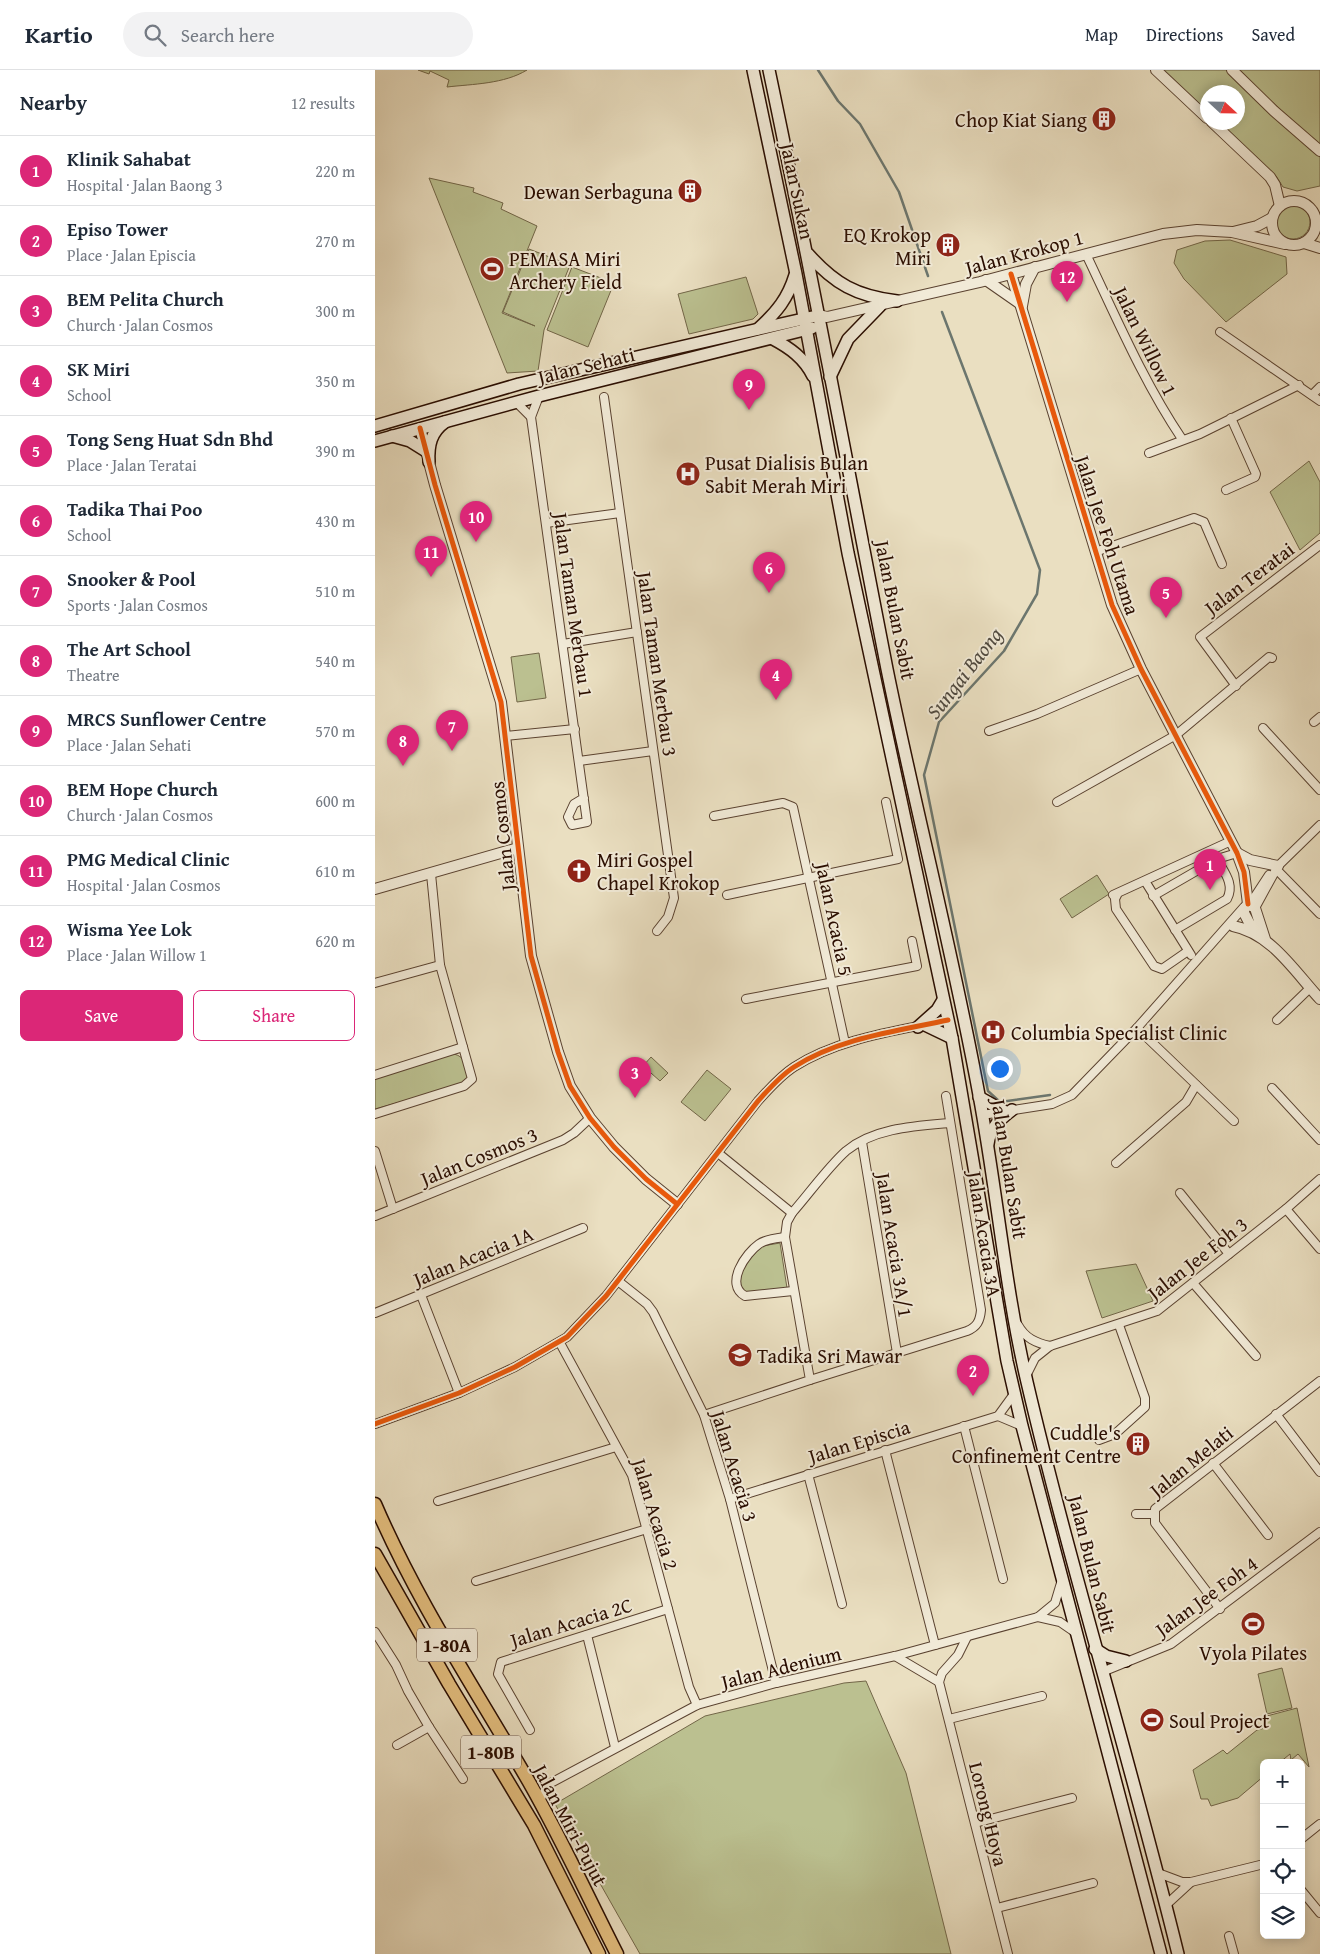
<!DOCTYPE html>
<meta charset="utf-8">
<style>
body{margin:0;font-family:"Gentium Book Plus",serif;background:#f2f2f3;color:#1f2937}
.controls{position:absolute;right:15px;bottom:15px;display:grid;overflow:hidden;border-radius:8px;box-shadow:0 2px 12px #0003}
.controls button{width:45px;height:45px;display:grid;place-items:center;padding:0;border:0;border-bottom:1px solid #e0e1e3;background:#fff;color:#1f2937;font:25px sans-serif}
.compass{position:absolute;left:825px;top:15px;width:45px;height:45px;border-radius:50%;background:#fff;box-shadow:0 2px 12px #0003;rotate:112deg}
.you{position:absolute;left:624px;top:998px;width:18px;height:18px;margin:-12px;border:4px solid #fff;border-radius:50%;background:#1a73e8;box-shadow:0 0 0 8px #1a73e833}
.badge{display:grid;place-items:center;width:32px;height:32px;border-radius:50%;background:#db2777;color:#fff;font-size:16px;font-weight:700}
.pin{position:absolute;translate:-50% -41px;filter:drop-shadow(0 1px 2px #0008)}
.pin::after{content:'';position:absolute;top:26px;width:18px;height:15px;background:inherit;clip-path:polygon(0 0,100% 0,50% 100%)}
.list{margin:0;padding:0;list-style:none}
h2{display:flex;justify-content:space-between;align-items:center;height:65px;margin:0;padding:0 20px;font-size:21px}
h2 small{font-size:16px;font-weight:400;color:#747a83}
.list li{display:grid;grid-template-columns:32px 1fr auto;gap:15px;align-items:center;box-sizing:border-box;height:70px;padding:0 20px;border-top:1px solid #e0e1e3}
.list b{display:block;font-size:19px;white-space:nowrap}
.list p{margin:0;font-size:16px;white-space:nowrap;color:#747a83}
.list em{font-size:16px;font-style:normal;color:#747a83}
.actions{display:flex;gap:10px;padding:15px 20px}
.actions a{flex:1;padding:11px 0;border:1px solid #db2777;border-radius:8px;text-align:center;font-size:18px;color:#db2777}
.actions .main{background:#db2777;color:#fff}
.icon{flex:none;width:28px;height:28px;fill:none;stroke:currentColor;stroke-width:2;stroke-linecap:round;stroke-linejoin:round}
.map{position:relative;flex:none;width:945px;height:1884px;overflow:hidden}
header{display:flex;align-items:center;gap:30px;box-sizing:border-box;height:70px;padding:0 25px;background:#fff;border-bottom:1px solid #e0e1e3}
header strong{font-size:24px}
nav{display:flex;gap:28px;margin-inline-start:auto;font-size:18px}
.search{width:350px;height:45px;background:#f2f2f3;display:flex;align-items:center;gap:12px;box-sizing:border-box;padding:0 18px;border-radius:28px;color:#747a83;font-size:19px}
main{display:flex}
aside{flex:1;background:#fff}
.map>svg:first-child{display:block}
.green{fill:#bbc090;stroke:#726648}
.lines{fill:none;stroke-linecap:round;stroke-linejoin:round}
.stream{stroke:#6c766e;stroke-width:2.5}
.minor-casing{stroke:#5a4230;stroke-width:10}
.tertiary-casing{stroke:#5a4230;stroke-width:12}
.secondary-casing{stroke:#2a0d00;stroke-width:14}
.trunk-casing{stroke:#2a0d00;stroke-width:15}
.minor{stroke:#f1ead7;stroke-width:8}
.tertiary{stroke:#f1ead7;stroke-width:10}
.secondary{stroke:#f1ead7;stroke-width:11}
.trunk{stroke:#e5c080;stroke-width:12}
.cycleway-casing{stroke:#f1ead7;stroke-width:8}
.cycleway{stroke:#e8590c;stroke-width:5}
.labels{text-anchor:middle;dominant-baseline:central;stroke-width:4;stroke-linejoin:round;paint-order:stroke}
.shield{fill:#f1ead7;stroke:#664f40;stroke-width:1}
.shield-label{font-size:19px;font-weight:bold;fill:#2a0d00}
.poi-label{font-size:20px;fill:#2a0d00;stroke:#f1ead7;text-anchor:start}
.street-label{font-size:20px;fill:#2a0d00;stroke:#f1ead7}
.water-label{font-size:21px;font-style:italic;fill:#504a40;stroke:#f1ead7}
</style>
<header>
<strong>Kartio</strong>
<div class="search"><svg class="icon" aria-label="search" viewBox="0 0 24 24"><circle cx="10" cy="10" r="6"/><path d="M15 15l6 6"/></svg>Search here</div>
<nav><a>Map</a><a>Directions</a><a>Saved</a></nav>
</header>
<main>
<aside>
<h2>Nearby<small>12 results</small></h2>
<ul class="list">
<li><span class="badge">1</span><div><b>Klinik Sahabat</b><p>Hospital · Jalan Baong 3</p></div><em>220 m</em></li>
<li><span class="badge">2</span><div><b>Episo Tower</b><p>Place · Jalan Episcia</p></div><em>270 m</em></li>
<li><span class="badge">3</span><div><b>BEM Pelita Church</b><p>Church · Jalan Cosmos</p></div><em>300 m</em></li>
<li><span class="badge">4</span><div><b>SK Miri</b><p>School</p></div><em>350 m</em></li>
<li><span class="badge">5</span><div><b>Tong Seng Huat Sdn Bhd</b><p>Place · Jalan Teratai</p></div><em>390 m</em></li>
<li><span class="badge">6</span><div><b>Tadika Thai Poo</b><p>School</p></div><em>430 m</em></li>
<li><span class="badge">7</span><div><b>Snooker &amp; Pool</b><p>Sports · Jalan Cosmos</p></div><em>510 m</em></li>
<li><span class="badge">8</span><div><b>The Art School</b><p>Theatre</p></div><em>540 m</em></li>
<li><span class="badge">9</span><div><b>MRCS Sunflower Centre</b><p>Place · Jalan Sehati</p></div><em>570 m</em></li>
<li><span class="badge">10</span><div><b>BEM Hope Church</b><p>Church · Jalan Cosmos</p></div><em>600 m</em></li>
<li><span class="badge">11</span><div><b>PMG Medical Clinic</b><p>Hospital · Jalan Cosmos</p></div><em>610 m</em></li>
<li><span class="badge">12</span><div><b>Wisma Yee Lok</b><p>Place · Jalan Willow 1</p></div><em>620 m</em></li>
</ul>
<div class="actions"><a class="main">Save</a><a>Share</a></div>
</aside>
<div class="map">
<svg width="945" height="1884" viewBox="0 0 945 1884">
<rect width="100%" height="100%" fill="#eadfc1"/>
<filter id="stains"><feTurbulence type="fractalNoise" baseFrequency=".004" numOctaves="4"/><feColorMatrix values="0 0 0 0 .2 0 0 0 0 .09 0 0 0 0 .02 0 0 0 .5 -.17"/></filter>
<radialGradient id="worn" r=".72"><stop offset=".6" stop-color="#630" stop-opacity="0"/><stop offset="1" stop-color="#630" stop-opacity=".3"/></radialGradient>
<g class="green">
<path d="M43 0H152C129 14 98 14 72 17L74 10 55 1 54 4Z"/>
<path d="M786 0H851L945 87V116L922 121 908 117 901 106 843 53 862 52V22H832V43Z"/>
<path d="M862 0H945V76Z"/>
<path d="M54 108 99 118 98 122 128 133 126 139 162 156 127 243 160 256 128 242 154 179 195 195 169 260 163 301 132 303Z"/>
<circle cx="918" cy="152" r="17"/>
<path d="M855 170 911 187 912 204 851 252 809 209 799 193 802 180 830 171Z"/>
<path d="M197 197 239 213 213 277 172 260Z"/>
<path d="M371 207 383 244 378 249 314 264 303 224Z"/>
<path d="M934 391 945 412V463L925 480 895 422Z"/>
<path d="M164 583 171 628 142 632 136 587Z"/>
<path d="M722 805 734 824 697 848 685 829Z"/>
<path d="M79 984C91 987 91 996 94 1007L89 1014 0 1039V1007Z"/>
<path d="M276 987 293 1003 285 1011 268 996Z"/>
<path d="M332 1000 356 1019 330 1051 306 1032Z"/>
<path d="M405 1173 412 1218 373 1225 368 1223 364 1208 367 1197 387 1176Z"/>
<path d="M761 1194 778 1231 727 1248 711 1201Z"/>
<path d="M907 1598 917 1638 892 1644 883 1604Z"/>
<path d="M491 1611 531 1703 576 1884H265L180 1734 330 1646 469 1613Z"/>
<path d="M922 1638 934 1697 923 1684 916 1690 915 1684 904 1693H889V1706L863 1728 836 1736 833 1729H826L818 1700 848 1680 852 1684 882 1660 890 1658 888 1647Z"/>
</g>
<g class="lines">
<g class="stream">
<path d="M443 0 463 31 485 54 524 122 553 206"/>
<path d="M567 242 665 500 662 524 629 581 564 652 549 705 613 1021 625 1032 675 1025"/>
</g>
<defs>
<g id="minor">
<path d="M711 184C741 247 768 311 807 369"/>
<path d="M845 262 945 331"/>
<path d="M937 325 945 317"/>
<path d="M164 326 156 347 212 752 197 755 193 747 199 734 209 728"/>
<path d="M229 327 299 828 293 847 282 861"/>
<path d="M141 332 156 347"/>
<path d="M774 383 825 364 924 315"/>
<path d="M851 420 880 407 881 404 856 348"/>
<path d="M171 453 245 443"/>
<path d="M720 482 819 448 829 452 847 494"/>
<path d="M188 574 262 562"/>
<path d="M861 616 825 567 945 475"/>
<path d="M939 652 945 647"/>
<path d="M888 658 945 720"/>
<path d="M614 661 662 644 766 599"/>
<path d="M131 666 200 659"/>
<path d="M204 691 278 681"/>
<path d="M682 732 801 665 894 587 897 588"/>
<path d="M339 746 408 733 418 737 470 973"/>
<path d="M901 799 945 844"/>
<path d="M770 811 816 885"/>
<path d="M352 825 523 789 511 732"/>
<path d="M738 825 856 771"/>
<path d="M742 825 740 829 741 839 779 896 787 899 813 881"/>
<path d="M778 826 842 789 862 783"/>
<path d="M875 834 894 805"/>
<path d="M880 838 903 796 945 755"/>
<path d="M800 860 852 829C860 814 849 802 842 789"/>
<path d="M0 913 65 895"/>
<path d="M371 929 542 896 537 871"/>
<path d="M902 950 935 918"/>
<path d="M762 958 859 1051"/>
<path d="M0 1005 88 977"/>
<path d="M897 1018 945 1070"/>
<path d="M0 1044 89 1016 97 1009 65 895 56 804"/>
<path d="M607 1045 677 1034 697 1025 762 958 869 837"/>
<path d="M487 1072 522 1283"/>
<path d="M0 1081 18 1139"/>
<path d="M343 1083 417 1143"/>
<path d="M741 1093 811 1032 821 1015"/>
<path d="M805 1123 854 1184"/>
<path d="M911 1139 945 1179"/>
<path d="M0 1146 188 1070 199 1063 215 1048"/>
<path d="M410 1167C402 1168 391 1169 384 1174 371 1183 349 1214 370 1226L418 1221"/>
<path d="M243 1211 272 1234 278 1242 329 1345 355 1429 401 1613"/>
<path d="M818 1213 881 1286"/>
<path d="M46 1225 84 1323"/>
<path d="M0 1243 208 1158"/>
<path d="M643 1255C650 1268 661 1273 675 1276"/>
<path d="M185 1273 257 1405 314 1617 322 1635"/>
<path d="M652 1304 660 1288 675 1276 782 1241 911 1139 945 1109"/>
<path d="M435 1310 592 1261C602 1257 605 1251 606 1240L571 1026"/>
<path d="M901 1344 945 1402"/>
<path d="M329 1345 435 1310 410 1167 412 1152 417 1143C433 1125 453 1097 471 1081 499 1058 540 1056 575 1053"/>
<path d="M623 1346 647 1356"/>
<path d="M0 1354 84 1323 140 1297 192 1267 231 1226 383 1031C394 1019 405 1006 419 997 464 968 522 961 573 950"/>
<path d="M589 1356 628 1509"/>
<path d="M724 1370 740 1364 770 1337V1328L744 1255"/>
<path d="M510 1380 560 1575"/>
<path d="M838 1393 893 1465"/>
<path d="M433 1404 467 1534"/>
<path d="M355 1429 623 1346 639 1324"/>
<path d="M63 1431 241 1377"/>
<path d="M761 1444H779"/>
<path d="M101 1511 272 1459"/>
<path d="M845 1539 780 1453V1439L945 1311"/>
<path d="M663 1547 685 1552 701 1563"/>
<path d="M0 1562 21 1595 33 1621 54 1657 88 1709"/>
<path d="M212 1565 240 1677"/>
<path d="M592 1567 583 1585 567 1603 564 1612 633 1884"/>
<path d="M520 1586 564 1612"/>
<path d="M727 1602 796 1574 945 1462"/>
<path d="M574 1649 667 1626"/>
<path d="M155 1660 123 1604 126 1592 293 1539"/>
<path d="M22 1675 54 1657"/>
<path d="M165 1731 172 1715 322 1635 401 1613 520 1586 663 1547 680 1533 686 1513"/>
<path d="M600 1753 697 1728"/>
<path d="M926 1769 945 1754"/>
<path d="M783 1803 807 1812H816L889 1794"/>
<path d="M926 1820 945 1843"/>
<path d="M791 1835 816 1812"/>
<path d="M622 1838 718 1813"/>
<path d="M854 1866 859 1884"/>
</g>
<g id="tertiary">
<path d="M781 0 832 48"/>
<path d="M857 0 899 41 945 81"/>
<path d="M837 52 895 107 900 115 905 136"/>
<circle cx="919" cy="153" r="22"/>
<path d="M858 162 882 156 897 148"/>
<path d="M929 173 945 178"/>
<path d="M636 204 737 535 766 599 862 783 869 802 873 834"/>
<path d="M611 210 644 233"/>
<path d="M647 236 651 214 660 197"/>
<path d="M443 245 452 247 605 212 788 164 822 160 857 162 910 174"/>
<path d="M45 358 60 415 126 632 156 886 183 982 195 1016 215 1048 239 1077 271 1109 302 1134"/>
<path d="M862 783 875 790 903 796"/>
<path d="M0 819 143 778"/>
<path d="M858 856C896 863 920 902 945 929"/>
<path d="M880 864 868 841 873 834 880 838 890 869"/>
</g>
<g id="secondary">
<path d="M378 0 421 204 473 483 577 968 632 1291 647 1356 786 1884"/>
<path d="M394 0C436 199 473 399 512 599 541 742 578 882 604 1025 622 1121 630 1218 652 1312 697 1504 756 1692 803 1884"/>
<path d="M433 184C460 214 481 226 522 231"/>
<path d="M383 259C402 242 413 228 420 205"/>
<path d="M398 269C415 278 429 288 438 306"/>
<path d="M455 307 473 269 505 236"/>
<path d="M0 356 144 314 437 247"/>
<path d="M17 366 35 371 51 381"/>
<path d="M0 371 164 326 437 258"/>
<path d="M54 392C53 375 56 362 70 352"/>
<path d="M550 955 577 968"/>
<path d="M543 957 562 940 568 930"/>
<path d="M604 1027 629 1041"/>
<path d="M613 1074C615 1058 625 1049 637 1040"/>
<path d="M720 1579 731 1586 751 1591"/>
</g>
<g id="trunk">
<path d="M0 1434C42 1532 101 1620 154 1712 186 1768 213 1827 242 1884"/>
<path d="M0 1484 74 1614 159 1755 224 1884"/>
</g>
</defs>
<use href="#minor" class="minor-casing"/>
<use href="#tertiary" class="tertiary-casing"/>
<use href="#secondary" class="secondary-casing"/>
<use href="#trunk" class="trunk-casing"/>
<use href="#minor" class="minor"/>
<use href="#tertiary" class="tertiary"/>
<use href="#secondary" class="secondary"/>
<use href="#trunk" class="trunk"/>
<defs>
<g id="cycleway">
<path d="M636 204 737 535 766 599 862 783 869 802 873 834"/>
<path d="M45 358 60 415 126 632 156 886 183 982 195 1016 215 1048 239 1077 271 1109 302 1134"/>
<path d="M0 1354 84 1323 140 1297 192 1267 231 1226 383 1031C394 1019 405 1006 419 997 464 968 522 961 573 950"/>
</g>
</defs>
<use href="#cycleway" class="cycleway-casing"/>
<use href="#cycleway" class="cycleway"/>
</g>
<defs>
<symbol id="building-disc" viewBox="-11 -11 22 22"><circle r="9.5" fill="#8f2418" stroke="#f1ead7"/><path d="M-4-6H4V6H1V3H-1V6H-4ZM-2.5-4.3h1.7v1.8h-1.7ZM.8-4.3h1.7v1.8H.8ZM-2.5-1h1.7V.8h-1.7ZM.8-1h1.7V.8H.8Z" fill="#fff"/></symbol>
<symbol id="stadium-disc" viewBox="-11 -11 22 22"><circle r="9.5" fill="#8f2418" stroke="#f1ead7"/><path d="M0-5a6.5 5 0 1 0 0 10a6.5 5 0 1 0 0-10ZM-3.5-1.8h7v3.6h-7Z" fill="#fff"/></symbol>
<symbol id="hospital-disc" viewBox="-11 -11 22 22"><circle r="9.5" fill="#8f2418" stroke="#f1ead7"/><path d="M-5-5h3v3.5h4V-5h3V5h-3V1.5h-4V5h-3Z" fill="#fff"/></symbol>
<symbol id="church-disc" viewBox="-11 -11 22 22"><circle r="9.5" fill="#8f2418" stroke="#f1ead7"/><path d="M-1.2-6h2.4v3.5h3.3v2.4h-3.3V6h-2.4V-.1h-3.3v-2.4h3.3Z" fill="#fff"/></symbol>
<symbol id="school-disc" viewBox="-11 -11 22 22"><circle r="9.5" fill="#8f2418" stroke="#f1ead7"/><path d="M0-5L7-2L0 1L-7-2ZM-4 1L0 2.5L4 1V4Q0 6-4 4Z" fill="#fff"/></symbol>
</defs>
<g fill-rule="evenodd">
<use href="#building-disc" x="715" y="35" width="28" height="28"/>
<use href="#building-disc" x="301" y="107" width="28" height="28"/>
<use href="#building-disc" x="559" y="161" width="28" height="28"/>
<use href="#stadium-disc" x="103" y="185" width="28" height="28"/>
<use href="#hospital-disc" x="299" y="390" width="28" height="28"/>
<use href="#church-disc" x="190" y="787" width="28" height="28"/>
<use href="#hospital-disc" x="604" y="948" width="28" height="28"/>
<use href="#school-disc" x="351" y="1271" width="28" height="28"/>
<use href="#building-disc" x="749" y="1360" width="28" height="28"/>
<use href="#stadium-disc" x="864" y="1540" width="28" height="28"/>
<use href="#stadium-disc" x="763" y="1636" width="28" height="28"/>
</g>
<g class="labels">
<g class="shield">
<rect x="42" y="1558.5" width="60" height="33" rx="4"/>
<rect x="86" y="1665.5" width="60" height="33" rx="4"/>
</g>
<g class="shield-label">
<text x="72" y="1575">1-80A</text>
<text x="116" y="1682">1-80B</text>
</g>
<g class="poi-label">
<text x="712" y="49" text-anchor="end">Chop Kiat Siang</text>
<text x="298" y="121" text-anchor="end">Dewan Serbaguna</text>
<text x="556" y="164" text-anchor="end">EQ Krokop<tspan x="556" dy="23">Miri</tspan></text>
<text x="134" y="188">PEMASA Miri<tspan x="134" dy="23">Archery Field</tspan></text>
<text x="330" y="392">Pusat Dialisis Bulan<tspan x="330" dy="23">Sabit Merah Miri</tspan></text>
<text x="222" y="789">Miri Gospel<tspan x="222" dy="23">Chapel Krokop</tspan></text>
<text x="636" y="962">Columbia Specialist Clinic</text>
<text x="382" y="1285">Tadika Sri Mawar</text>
<text x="746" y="1362" text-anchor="end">Cuddle's<tspan x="746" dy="23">Confinement Centre</tspan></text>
<text x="878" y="1582" text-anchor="middle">Vyola Pilates</text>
<text x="794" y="1650">Soul Project</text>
</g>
<g class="street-label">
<text transform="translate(423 121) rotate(78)">Jalan Sukan</text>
<text transform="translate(649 182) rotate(-15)">Jalan Krokop 1</text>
<text transform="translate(771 271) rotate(64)">Jalan Willow 1</text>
<text transform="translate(211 295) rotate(-14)">Jalan Sehati</text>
<text transform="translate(733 465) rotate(72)">Jalan Jee Foh Utama</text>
<text transform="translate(874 508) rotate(-37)">Jalan Teratai</text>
<text transform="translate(199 535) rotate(82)">Jalan Taman Merbau 1</text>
<text transform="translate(521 540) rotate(79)">Jalan Bulan Sabit</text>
<text transform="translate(283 594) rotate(82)">Jalan Taman Merbau 3</text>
<text transform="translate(127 766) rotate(-96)">Jalan Cosmos</text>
<text transform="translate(460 849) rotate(78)">Jalan Acacia 5</text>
<text transform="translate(104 1086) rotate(-22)">Jalan Cosmos 3</text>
<text transform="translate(635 1099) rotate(81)">Jalan Bulan Sabit</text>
<text transform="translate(610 1164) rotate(81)">Jalan Acacia 3A</text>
<text transform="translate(520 1175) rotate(81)">Jalan Acacia 3A/1</text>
<text transform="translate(98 1186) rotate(-22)">Jalan Acacia 1A</text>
<text transform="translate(822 1188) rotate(-38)">Jalan Jee Foh 3</text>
<text transform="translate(484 1371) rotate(-17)">Jalan Episcia</text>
<text transform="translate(816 1391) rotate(-39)">Jalan Melati</text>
<text transform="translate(360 1396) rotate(73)">Jalan Acacia 3</text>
<text transform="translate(281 1444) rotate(73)">Jalan Acacia 2</text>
<text transform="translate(718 1494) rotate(76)">Jalan Bulan Sabit</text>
<text transform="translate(831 1526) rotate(-36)">Jalan Jee Foh 4</text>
<text transform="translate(196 1552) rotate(-17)">Jalan Acacia 2C</text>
<text transform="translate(406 1597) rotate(-14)">Jalan Adenium</text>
<text transform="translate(614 1744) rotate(76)">Lorong Hoya</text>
<text transform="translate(196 1755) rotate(62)">Jalan Miri-Pujut</text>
</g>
<g class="water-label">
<text transform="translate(589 603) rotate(-52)">Sungai Baong</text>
</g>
</g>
<rect width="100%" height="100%" filter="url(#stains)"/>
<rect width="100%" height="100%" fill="url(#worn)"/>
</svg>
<div class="controls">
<button>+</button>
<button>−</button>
<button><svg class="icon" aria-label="locate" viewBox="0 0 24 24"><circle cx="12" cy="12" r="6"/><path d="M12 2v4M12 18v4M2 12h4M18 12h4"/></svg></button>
<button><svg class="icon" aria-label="layers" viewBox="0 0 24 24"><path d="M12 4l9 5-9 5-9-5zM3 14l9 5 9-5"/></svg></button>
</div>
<svg class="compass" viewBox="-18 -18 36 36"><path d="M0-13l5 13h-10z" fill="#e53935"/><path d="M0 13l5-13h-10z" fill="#747a83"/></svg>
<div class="you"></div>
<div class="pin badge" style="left:835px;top:820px">1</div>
<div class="pin badge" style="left:598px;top:1326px">2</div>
<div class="pin badge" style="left:260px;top:1028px">3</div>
<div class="pin badge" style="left:401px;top:630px">4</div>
<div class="pin badge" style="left:791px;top:548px">5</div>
<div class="pin badge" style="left:394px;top:523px">6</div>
<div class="pin badge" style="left:77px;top:681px">7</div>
<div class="pin badge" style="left:28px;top:696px">8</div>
<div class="pin badge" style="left:374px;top:340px">9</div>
<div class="pin badge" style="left:101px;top:472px">10</div>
<div class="pin badge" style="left:56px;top:507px">11</div>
<div class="pin badge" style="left:692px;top:232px">12</div>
</div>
</main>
